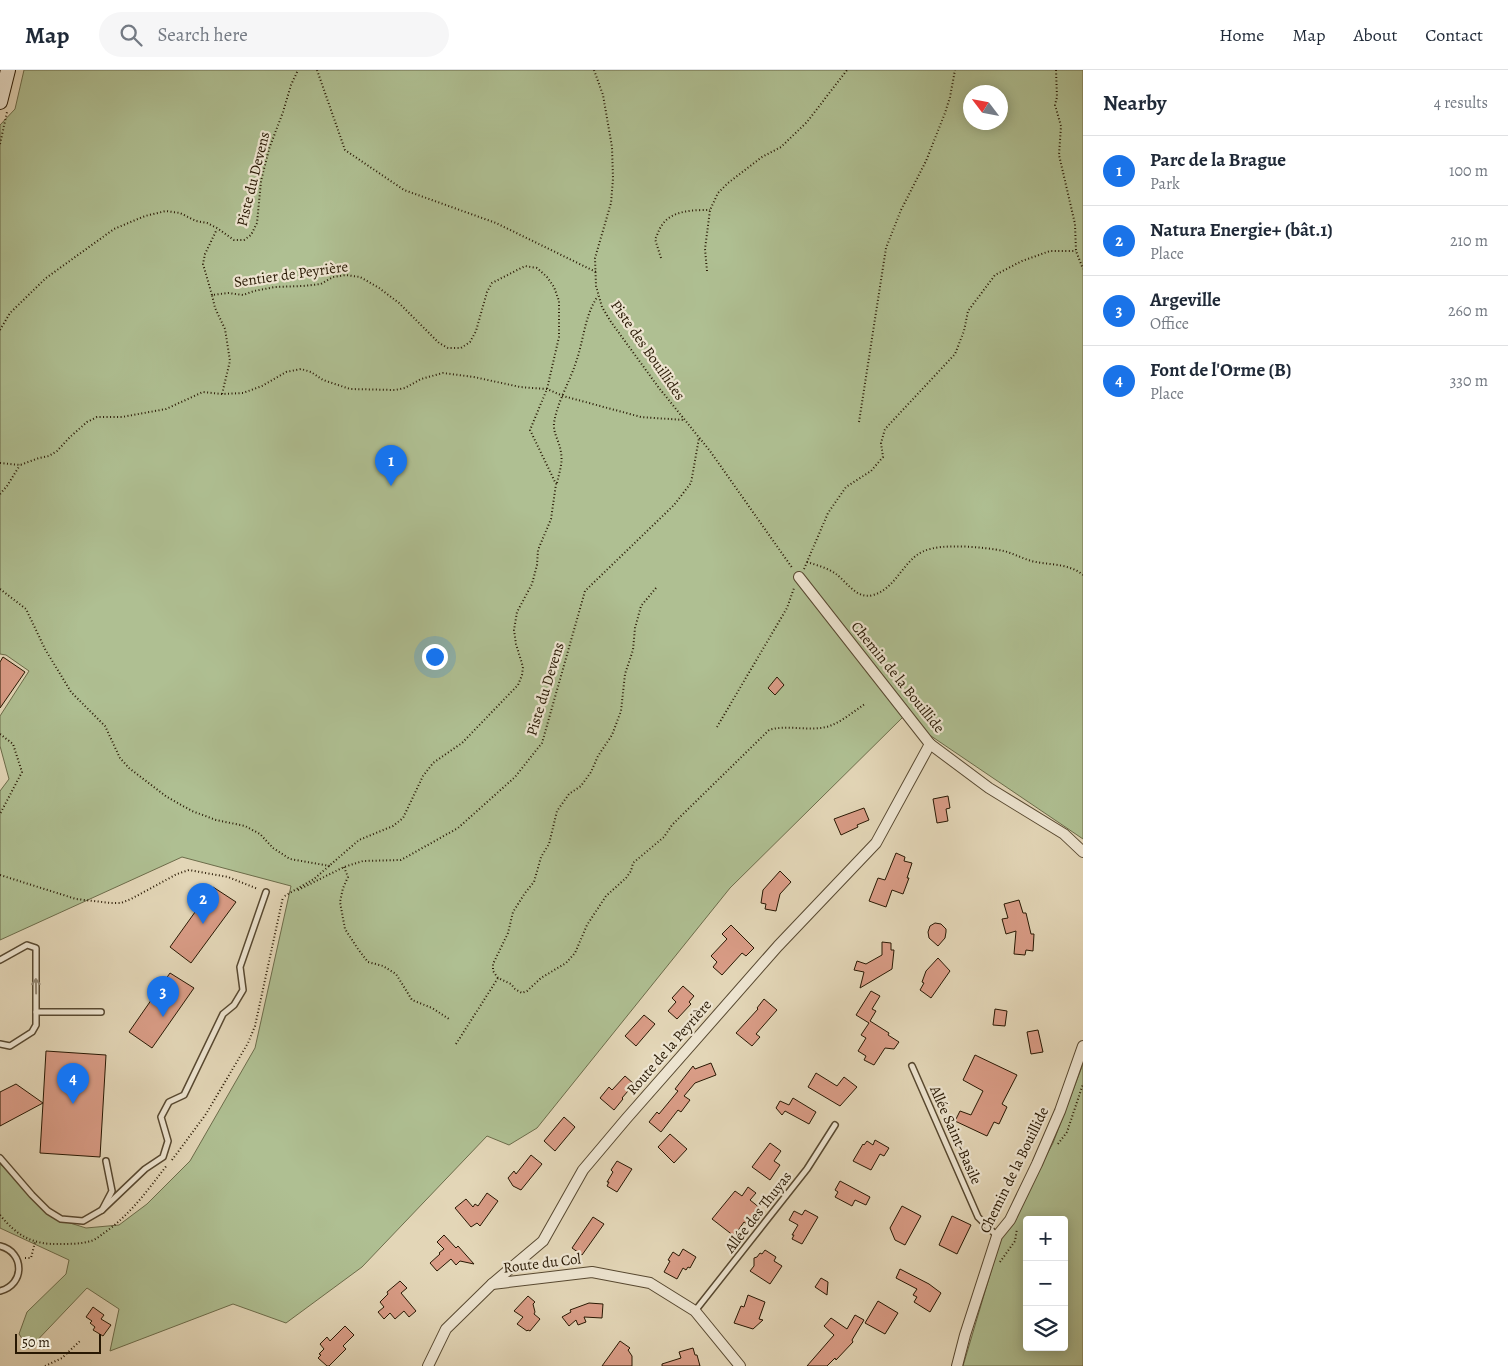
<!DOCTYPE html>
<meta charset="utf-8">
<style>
body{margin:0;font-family:Alegreya,serif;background:#f6f6f7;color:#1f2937}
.controls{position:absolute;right:15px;bottom:15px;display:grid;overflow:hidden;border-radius:5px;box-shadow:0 2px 12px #0003}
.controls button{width:45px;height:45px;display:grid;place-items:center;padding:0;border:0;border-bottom:1px solid #e0e1e3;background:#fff;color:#1f2937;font:25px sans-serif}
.compass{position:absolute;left:963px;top:15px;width:45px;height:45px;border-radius:50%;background:#fff;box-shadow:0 2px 12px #0003;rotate:302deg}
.scale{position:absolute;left:15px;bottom:12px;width:86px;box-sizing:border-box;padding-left:5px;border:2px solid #281803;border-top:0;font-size:14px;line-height:18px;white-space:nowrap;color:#281803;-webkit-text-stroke:4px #ede4d0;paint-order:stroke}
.you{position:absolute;left:434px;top:586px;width:18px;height:18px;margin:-12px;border:4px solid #fff;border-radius:50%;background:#1a73e8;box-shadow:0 0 0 8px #1a73e833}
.badge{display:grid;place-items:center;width:32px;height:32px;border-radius:50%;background:#1a73e8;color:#fff;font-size:16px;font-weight:700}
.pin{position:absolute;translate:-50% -41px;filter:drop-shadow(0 1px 2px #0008)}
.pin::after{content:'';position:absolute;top:26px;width:18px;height:15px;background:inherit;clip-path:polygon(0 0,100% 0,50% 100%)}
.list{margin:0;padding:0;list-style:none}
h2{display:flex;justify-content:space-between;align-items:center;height:65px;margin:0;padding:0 20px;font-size:21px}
h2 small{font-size:16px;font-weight:400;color:#747a83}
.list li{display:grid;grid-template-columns:32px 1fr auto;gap:15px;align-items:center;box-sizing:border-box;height:70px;padding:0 20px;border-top:1px solid #e0e1e3}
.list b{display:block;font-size:19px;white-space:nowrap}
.list p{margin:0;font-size:16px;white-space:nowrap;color:#747a83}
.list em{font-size:16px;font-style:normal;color:#747a83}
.icon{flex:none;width:28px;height:28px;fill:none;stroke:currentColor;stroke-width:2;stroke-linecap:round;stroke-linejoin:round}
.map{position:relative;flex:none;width:1083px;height:1296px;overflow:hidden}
header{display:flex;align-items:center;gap:30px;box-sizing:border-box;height:70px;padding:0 25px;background:#fff;border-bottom:1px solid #e0e1e3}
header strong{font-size:24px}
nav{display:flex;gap:28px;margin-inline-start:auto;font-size:18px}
.search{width:350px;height:45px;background:#f6f6f7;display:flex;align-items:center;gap:12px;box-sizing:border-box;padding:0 18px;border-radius:28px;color:#747a83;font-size:19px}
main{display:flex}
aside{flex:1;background:#fff}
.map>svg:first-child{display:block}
.green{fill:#afbf92;stroke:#6c6c4a;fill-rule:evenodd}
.building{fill:#d99c86;stroke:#281803}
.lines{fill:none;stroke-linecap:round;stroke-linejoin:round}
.service-casing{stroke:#574830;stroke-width:8}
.minor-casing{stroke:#574830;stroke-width:12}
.secondary-casing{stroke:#281803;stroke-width:16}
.path{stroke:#281803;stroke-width:2;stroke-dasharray:1 2.5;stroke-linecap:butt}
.service{stroke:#ede4d0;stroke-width:5}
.minor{stroke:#ede4d0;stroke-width:10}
.secondary{stroke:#ede4d0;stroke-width:14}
.oneway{stroke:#948874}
.labels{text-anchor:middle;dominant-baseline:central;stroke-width:4.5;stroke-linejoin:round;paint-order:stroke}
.street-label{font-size:15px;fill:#281803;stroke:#ede4d0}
</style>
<header>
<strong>Map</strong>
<div class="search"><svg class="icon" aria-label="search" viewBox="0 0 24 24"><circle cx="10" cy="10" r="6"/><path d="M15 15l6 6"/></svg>Search here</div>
<nav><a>Home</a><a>Map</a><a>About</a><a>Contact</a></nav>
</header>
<main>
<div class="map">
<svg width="1083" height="1296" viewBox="0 0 1083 1296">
<rect width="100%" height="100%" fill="#e3d6b7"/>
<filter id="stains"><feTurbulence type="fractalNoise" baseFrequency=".004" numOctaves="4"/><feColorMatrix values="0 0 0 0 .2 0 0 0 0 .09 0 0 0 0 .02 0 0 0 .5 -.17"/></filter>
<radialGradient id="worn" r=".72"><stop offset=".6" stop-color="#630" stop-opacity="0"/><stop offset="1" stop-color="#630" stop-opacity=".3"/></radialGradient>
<g class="green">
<path d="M24 0H1083V769L903 647 730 818 537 1058 509 1075 487 1066 362 1197 286 1253 233 1234 110 1281 119 1239 87 1218 29 1279 19 1264 27 1242 66 1204 69 1190 0 1158V1094L16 1109 51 1147 86 1158 119 1155 147 1134 190 1091 255 978 291 816 182 787 0 870V721L9 709 0 676V646L29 601 6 585 0 584V55L15 39ZM971 22H1001V52H971Z"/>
<path d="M1083 994V1296H963L1000 1171 1053 1073ZM1027 1150H1064V1277H1027Z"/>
</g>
<g class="building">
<path d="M3 587 25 602 0 638V592Z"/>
<path d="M777 607 784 615 775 625 768 618Z"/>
<path d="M948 726 950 738 946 739 948 751 937 753 933 729Z"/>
<path d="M864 738 869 750 857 755 858 757 841 765 834 749Z"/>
<path d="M896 783 905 787 904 791 912 793 907 808H909L903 824 892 820 886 837 869 831 878 808 885 810Z"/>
<path d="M780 801 791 812 780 824 776 841 765 839 766 834 761 833 763 820Z"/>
<path d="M213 817 236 832 191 893 170 877Z"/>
<path d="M1019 830 1023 843H1026L1031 864H1034L1033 881 1026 880 1025 885 1014 884 1016 861 1006 864 1002 849 1008 848 1004 834Z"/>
<path d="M935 853 941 854 946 859V862L945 868 938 876 929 868 928 862 930 856Z"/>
<path d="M731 855 754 878 746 886 742 883 722 905 713 897 717 892 711 886 727 869 722 864Z"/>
<path d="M882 872 891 873V880H894L892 899 860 918 864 902 854 900 857 891 866 894 882 885Z"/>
<path d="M938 888 950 901 931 928 920 920 924 913 922 912 926 901Z"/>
<path d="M170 903 194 918 152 978 129 962Z"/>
<path d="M683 916 694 926 689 932 691 934 677 949 668 941 676 932 672 928Z"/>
<path d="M871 921 880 926 872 939 876 941 870 951 889 963 888 965 899 972 894 979 885 978 874 995 864 990 866 986 858 981 866 968 861 965 869 953 856 945Z"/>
<path d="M764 929 777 940 756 964 760 967 752 976 736 963 758 939 757 938Z"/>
<path d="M995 939 1007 941 1005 956 993 955Z"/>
<path d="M644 945 655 954 636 976 625 966Z"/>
<path d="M1038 960 1043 982 1031 984 1027 962Z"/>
<path d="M46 981 106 985 100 1087 40 1083 43 1033 0 1056V1022L16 1014 43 1033Z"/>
<path d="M975 985 1017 1005 1002 1034 1007 1037 999 1054 994 1052 987 1066 955 1051 960 1041 971 1045 983 1021 963 1010Z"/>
<path d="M711 993 716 1005 695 1013 684 1026 690 1030 681 1042 678 1040 661 1062 649 1052 657 1042 659 1044 678 1021 675 1019 693 996 695 999Z"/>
<path d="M816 1003 837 1016 844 1007 857 1017 840 1036 808 1017Z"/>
<path d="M625 1006 634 1014 622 1028 623 1029 614 1040 600 1028 609 1017 612 1020Z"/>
<path d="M793 1028 816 1042 809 1054 785 1041 782 1045 776 1038 780 1031 789 1035Z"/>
<path d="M564 1047 575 1057 555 1081 544 1071Z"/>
<path d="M670 1064 687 1079 674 1093 658 1077Z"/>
<path d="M875 1070 889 1078 884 1086 880 1084 871 1100 853 1091 863 1074 864 1075 867 1071 873 1075Z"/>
<path d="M770 1073 781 1081 774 1091 780 1095 770 1110 752 1097Z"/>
<path d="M531 1085 542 1094 521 1120 513 1116 508 1108 514 1101 516 1104Z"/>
<path d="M617 1091 632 1099 617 1122 607 1116 609 1112H607L613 1102 611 1100Z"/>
<path d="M840 1111 870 1127 866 1135 855 1130 852 1136 835 1127 838 1122 835 1120Z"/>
<path d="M748 1117 756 1123 750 1130 760 1138 747 1154 744 1152 734 1166 712 1149 735 1121 742 1126Z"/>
<path d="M487 1123 498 1131 480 1156 477 1153 471 1157 455 1138 466 1129 473 1137 475 1134 478 1136Z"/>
<path d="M902 1136 921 1146 905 1175 895 1170 890 1158Z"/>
<path d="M805 1140 818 1147 802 1174 792 1169 794 1165H792L798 1155 789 1150 794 1141 802 1145Z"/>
<path d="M952 1146 971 1155 957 1184 939 1175Z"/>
<path d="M593 1147 604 1154 582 1185 572 1178Z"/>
<path d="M444 1165 456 1178 458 1176 474 1194 460 1191 456 1195 451 1189 437 1201 430 1193 440 1184 439 1183 444 1179 437 1172Z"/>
<path d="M683 1179 696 1187 690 1198 688 1197 686 1200 683 1198 677 1209 664 1202 670 1191 668 1190 673 1182 679 1186Z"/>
<path d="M765 1180 776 1187 774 1191 782 1196 770 1214 750 1201 754 1196V1188L757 1187 760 1183 762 1184Z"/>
<path d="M900 1199 929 1214 941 1223 930 1242 914 1232 917 1227 913 1225 917 1219 896 1208Z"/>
<path d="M821 1208 828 1212 827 1225 815 1217Z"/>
<path d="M400 1211 407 1218 401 1223 416 1241 409 1247 404 1241 395 1249 390 1243 384 1249 378 1242 384 1237 380 1232 388 1224 387 1222Z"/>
<path d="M748 1225 765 1232 759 1249 763 1250 753 1259 734 1253 741 1236 744 1237Z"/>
<path d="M528 1226 535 1232 533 1234 535 1242 534 1244 540 1249 530 1261 528 1260 527 1261 517 1254 523 1247 514 1241Z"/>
<path d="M878 1231 898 1243 885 1264 865 1253Z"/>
<path d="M589 1233 603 1234 602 1248 584 1247 586 1252 578 1255 576 1250 569 1256 562 1247 571 1242 570 1240Z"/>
<path d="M93 1237 104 1245 101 1249 111 1255 103 1266 93 1260 95 1257 90 1253 92 1251 86 1247Z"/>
<path d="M855 1245 864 1250 852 1270 853 1272 836 1290 835 1288 827 1296H807L834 1265 824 1256 831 1248 847 1259Z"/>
<path d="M345 1256 354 1265 343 1276 346 1279 329 1296H327L318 1288 321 1285 319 1284 324 1279 320 1274 327 1267 330 1271Z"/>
<path d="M620 1271 630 1278 628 1280 632 1286V1296H602Z"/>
<path d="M693 1278 695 1285H697L700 1296H662V1294L681 1288 679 1282Z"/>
</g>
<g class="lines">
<defs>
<g id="service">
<path d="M0 890 27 875 36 878V955L32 962 10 976 0 974"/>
<path d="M36 942H101"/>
<path d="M912 996 978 1147 997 1166"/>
<path d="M0 1088 32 1125 48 1141 61 1149 83 1151 102 1140 112 1121 106 1091"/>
<path d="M102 1140 145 1099 163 1087 168 1071 161 1047 169 1032 184 1025 223 944 234 935 243 920 240 897 266 822"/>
<path d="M0 1176C25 1182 25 1215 0 1221"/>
<path d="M695 1241 807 1099 835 1055"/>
</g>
<g id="minor">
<path d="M799 507 930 674 989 718 1064 764 1083 782"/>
<path d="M492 1214 592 1202 650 1213 695 1241 740 1296"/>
<path d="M428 1296 446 1259 492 1214 543 1171 583 1100 626 1049 778 876 876 773 930 674"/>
<path d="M957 1296 965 1265 997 1166 1010 1150 1037 1094 1060 1041 1083 976"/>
</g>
<path id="secondary" d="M0 32 8 0"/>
</defs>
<use href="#service" class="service-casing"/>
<use href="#minor" class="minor-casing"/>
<use href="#secondary" class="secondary-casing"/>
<g class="path">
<path d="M317 0 345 80 404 120 496 153 596 202"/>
<path d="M594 0 603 25 612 77 613 109 611 133 595 188 596 216 602 237 611 252 659 318 710 381 793 499"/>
<path d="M1056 0 1057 27 1055 35 1061 56 1059 85 1075 154 1076 181 1083 199"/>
<path d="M0 74 7 42"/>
<path d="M661 188 655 169C658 164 659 159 662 155 672 140 694 140 710 140"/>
<path d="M707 201 705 179 710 140 718 123 728 113 762 87 781 77 807 52 847 0"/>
<path d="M212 225 203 194 205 184 217 159"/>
<path d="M0 260 10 243 46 208 114 159 145 146 166 141 180 143 196 151 207 153 217 158 234 170H244L251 165 257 153 261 111 269 79 283 42 291 15 298 0"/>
<path d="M222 324 230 291 225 259 215 238 212 225 228 223 243 225 254 221 275 217 303 216 321 214 333 207 346 205 360 207 379 218 399 233 439 273 448 278H461L470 272 476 261 487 222 492 213 525 196 537 198 547 207 554 217 559 231V267L547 319 530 360 556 414 551 449 538 480 537 495 532 514 517 542 514 560 516 574 523 597 522 605 518 615 462 673 433 693 423 706 403 748 393 756 359 770 314 809 283 827"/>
<path d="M859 352 886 178 901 140 926 91 945 43 950 27 955 0"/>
<path d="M0 393 20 395 39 388 49 386 57 381 70 367 87 352 97 347H122L166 339 203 322 222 324 243 323 262 316 286 302 301 299 311 302 323 310 350 319 395 320 405 318 421 309 443 303 474 307 520 317 547 319 563 326 641 347 684 350"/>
<path d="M557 413C559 403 563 393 561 383 560 372 553 364 554 353 557 333 569 313 575 295 584 271 584 246 598 226"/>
<path d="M0 424 7 416 20 395"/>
<path d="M807 492C816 495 828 498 836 504 847 512 857 530 873 525 896 519 903 490 924 481 942 473 984 477 1004 481 1015 484 1025 490 1036 492 1052 495 1070 494 1083 505"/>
<path d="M804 499 828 443 846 417 871 401 883 387 881 373 885 359 955 284 964 261 968 241 995 205 1022 191 1050 181H1076"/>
<path d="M656 518 641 536 635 558 633 580 625 604 621 641 612 665 598 686 591 702 581 716 569 724 557 741 549 774 541 787 534 812 525 823 513 842 508 863 493 894V901L498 908 511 914 515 919 522 923 527 921 541 908 566 893 575 883 587 855 606 826 626 808 631 801 633 793 664 767 672 755 681 746 769 660C785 655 803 660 820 658 836 657 851 643 865 634"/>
<path d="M0 519 26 539 45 579 71 622 105 656 120 688 129 698 167 727 192 741 216 750 245 756 260 764 273 778 290 789 330 796"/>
<path d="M717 657 787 538 794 518"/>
<path d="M0 664 13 674 22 702 0 744"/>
<path d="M344 797 348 807 343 818 340 832 345 859 358 879 368 892 383 896 396 904 412 930 432 938 449 949"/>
<path d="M0 805 76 829 111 833H121L131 829 177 804 189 800 228 807 258 819"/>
<path d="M298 820 344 797 363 791 401 790 458 758 515 707 542 673 585 521 674 435 691 413 699 368"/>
<path d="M456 974 498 908"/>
<path d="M1058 1074 1067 1062 1083 1014"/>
<path d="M172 1090 206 1044 248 973 255 956 283 827"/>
<path d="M0 1145C17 1166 33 1175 60 1174 70 1174 81 1174 91 1171 95 1170 100 1166 104 1163 130 1145 148 1120 167 1095"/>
<path d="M25 1188H31L35 1172"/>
<path d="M1000 1192 1015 1171 1017 1159"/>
<path d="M45 1296 62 1288 80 1271"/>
</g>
<use href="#service" class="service"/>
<use href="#minor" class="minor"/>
<use href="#secondary" class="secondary"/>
</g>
<defs><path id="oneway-shaft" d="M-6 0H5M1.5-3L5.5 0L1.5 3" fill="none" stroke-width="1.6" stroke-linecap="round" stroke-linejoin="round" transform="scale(1.25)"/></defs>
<use class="oneway" href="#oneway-shaft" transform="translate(36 916) rotate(-91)"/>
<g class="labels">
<g class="street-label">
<text transform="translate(253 109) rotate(-76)">Piste du Devens</text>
<text transform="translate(291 204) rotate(-8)">Sentier de Peyrière</text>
<text transform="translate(648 280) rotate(55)">Piste des Bouillides</text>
<text transform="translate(898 607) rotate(51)">Chemin de la Bouillide</text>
<text transform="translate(545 619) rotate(-73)">Piste du Devens</text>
<text transform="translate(669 977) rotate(-49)">Route de la Peyrière</text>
<text transform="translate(956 1065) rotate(66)">Allée Saint-Basile</text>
<text transform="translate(1014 1100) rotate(-64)">Chemin de la Bouillide</text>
<text transform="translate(758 1142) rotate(-52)">Allée des Thuyas</text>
<text transform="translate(542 1193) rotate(-7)">Route du Col</text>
</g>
</g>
<rect width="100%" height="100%" filter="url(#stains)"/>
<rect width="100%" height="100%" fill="url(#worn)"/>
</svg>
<div class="controls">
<button>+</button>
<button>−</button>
<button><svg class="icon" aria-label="layers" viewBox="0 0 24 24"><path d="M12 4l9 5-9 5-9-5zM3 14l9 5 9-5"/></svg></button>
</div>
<svg class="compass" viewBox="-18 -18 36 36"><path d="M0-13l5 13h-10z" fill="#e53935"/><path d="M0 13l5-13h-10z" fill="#747a83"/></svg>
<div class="scale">50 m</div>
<div class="you"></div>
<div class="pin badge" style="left:391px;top:416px">1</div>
<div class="pin badge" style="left:203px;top:854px">2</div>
<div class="pin badge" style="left:163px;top:947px">3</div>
<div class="pin badge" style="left:73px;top:1034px">4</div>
</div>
<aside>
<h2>Nearby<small>4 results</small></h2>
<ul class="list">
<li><span class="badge">1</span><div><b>Parc de la Brague</b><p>Park</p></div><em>100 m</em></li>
<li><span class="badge">2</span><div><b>Natura Energie+ (bât.1)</b><p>Place</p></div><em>210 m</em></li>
<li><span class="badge">3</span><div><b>Argeville</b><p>Office</p></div><em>260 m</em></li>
<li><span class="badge">4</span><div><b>Font de l'Orme (B)</b><p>Place</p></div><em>330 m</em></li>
</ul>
</aside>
</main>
